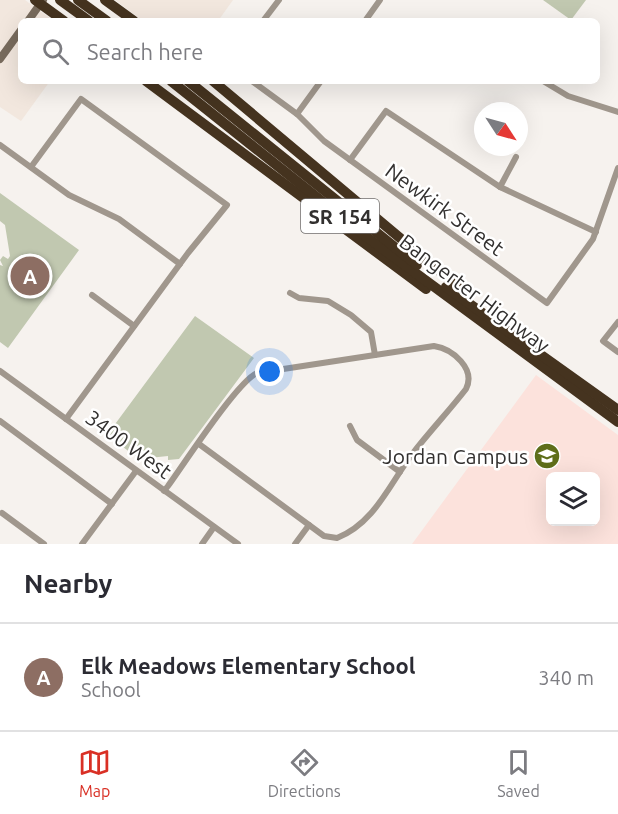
<!DOCTYPE html>
<style>
body{margin:0;font-family:Ubuntu,sans-serif;background:#f7f7f7;color:#2b2b33}
.controls{position:absolute;right:18px;bottom:18px;display:grid;overflow:hidden;border-radius:9px;box-shadow:0 6px 24px #0002}
.controls button{width:54px;height:54px;display:grid;place-items:center;padding:0;border:0;border-bottom:2px solid #e1e1e2;background:#fff;color:#2b2b33;font:30px sans-serif}
.compass{position:absolute;left:474px;top:102px;width:54px;height:54px;border-radius:50%;background:#fff;box-shadow:0 6px 24px #0002;rotate:126deg}
.you{position:absolute;left:270px;top:372px;width:21px;height:21px;margin:-15px;border:4px solid #fff;border-radius:50%;background:#1a73e8;box-shadow:0 0 0 9px #1a73e833}
.badge{display:grid;place-items:center;width:39px;height:39px;border-radius:50%;background:#d93025;color:#fff;font-size:20px;font-weight:700}
.pin{position:absolute;translate:-50% -50%;border:3px solid #fff;box-shadow:0 2px 6px #0006}
.list{margin:0;padding:0;list-style:none}
h2{display:flex;justify-content:space-between;align-items:center;height:78px;margin:0;padding:0 24px;font-size:26px}
h2 small{font-size:20px;font-weight:400;color:#7c7c81}
.list li{display:grid;grid-template-columns:39px 1fr auto;gap:18px;align-items:center;box-sizing:border-box;height:108px;padding:0 24px;border-top:2px solid #e1e1e2}
.list b{display:block;font-size:22px;white-space:nowrap}
.list p{margin:0;font-size:20px;white-space:nowrap;color:#7c7c81}
.list em{font-size:20px;font-style:normal;color:#7c7c81}
.icon{flex:none;width:33px;height:33px;fill:none;stroke:currentColor;stroke-width:2;stroke-linecap:round;stroke-linejoin:round}
.map{position:relative;flex:none;width:618px;height:544px;overflow:hidden}
.search{position:absolute;background:#fff;box-shadow:0 6px 24px #0002;left:18px;right:18px;top:18px;height:66px;display:flex;align-items:center;gap:15px;box-sizing:border-box;padding:0 21px;border-radius:9px;color:#7c7c81;font-size:22px}
.sheet{height:186px;background:#fff}
nav{display:flex;justify-content:space-around;align-items:center;box-sizing:border-box;height:84px;border-top:2px solid #e1e1e2;background:#fff;font-size:16px;color:#7c7c81}
nav a{display:grid;justify-items:center;gap:3px}
nav .on{color:#d93025}
.map>svg:first-child{display:block}
.built{fill:#f2e7de}
.education{fill:#fce2dc;fill-rule:evenodd}
.green{fill:#c1c8b0}
.lines{fill:none;stroke-linecap:round;stroke-linejoin:round}
.minor{stroke:#a0978d;stroke-width:6}
.secondary{stroke:#786b5d;stroke-width:8}
.motorway{stroke:#45331f;stroke-width:10}
.labels{text-anchor:middle;dominant-baseline:central;stroke-width:5;stroke-linejoin:round;paint-order:stroke}
.shield{fill:#fff;stroke:#706e6d;stroke-width:1.5}
.shield-label{font-size:20px;font-weight:bold;fill:#32302f}
.street-label{font-size:21px;fill:#32302f;stroke:#fff}
.poi-label{font-size:21px;fill:#32302f;stroke:#fff;text-anchor:end}
</style>
<div class="map">
<svg width="618" height="544" viewBox="0 0 618 544">
<rect width="100%" height="100%" fill="#f6f2ee"/>
<g class="built">
<path d="M0 0H25L54 21H21V81H50L21 121 0 107Z"/>
<path d="M115 0H233L218 21H143Z"/>
</g>
<path class="education" d="M536 375 618 435V544H412ZM550 476H596V522H550Z"/>
<g class="green">
<path d="M543 0H586L571 20Z"/>
<path d="M0 193 79 250 8 348 0 342V265L3 266 0 260 3 256 8 259 10 256 5 225 0 221Z"/>
<path d="M195 316 254 358 179 459 168 460V456L139 459 107 435Z"/>
</g>
<g class="lines">
<g class="minor">
<path d="M263 21 279 0"/>
<path d="M365 21 380 0"/>
<path d="M252 81 297 114 324 141 547 303 593 239 618 168"/>
<path d="M543 81 568 96 618 112"/>
<path d="M297 114 321 81"/>
<path d="M0 145 69 195 119 219 180 264"/>
<path d="M350 160 386 111 500 187 596 232"/>
<path d="M31 167 81 99 227 205 188 253 66 419"/>
<path d="M500 187 516 157"/>
<path d="M290 293 299 298 328 301 351 315 371 332 375 355"/>
<path d="M92 295 134 326"/>
<path d="M618 322 603 341 618 352"/>
<path d="M0 371 238 544"/>
<path d="M0 421 112 504"/>
<path d="M350 426 357 440 400 472"/>
<path d="M164 491 168 486C184 464 237 382 257 373L434 346C453 349 476 369 466 389 449 411 430 431 413 453 390 483 375 523 337 538L324 536 199 444"/>
<path d="M2 513 44 544"/>
<path d="M82 544 136 471"/>
<path d="M202 544 214 527"/>
<path d="M295 544 309 525"/>
</g>
<g class="secondary">
<path d="M28 21 43 0"/>
<path d="M0 59 21 30"/>
</g>
<g class="motorway">
<path d="M35 0 64 21"/>
<path d="M60 0 89 21"/>
<path d="M78 0 107 21"/>
<path d="M105 0 134 21"/>
<path d="M146 81 426 289"/>
<path d="M171 81 368 238 618 422"/>
<path d="M188 81 417 265"/>
<path d="M213 81 468 295"/>
<path d="M446 287 618 410"/>
</g>
</g>
<defs>
<symbol id="university-disc" viewBox="-11 -11 22 22"><circle r="9.5" fill="#5e6e1a" stroke="#fff"/><path d="M0-5L7-2L0 1L-7-2ZM-4 1L0 2.5L4 1V4Q0 6-4 4Z" fill="#fff"/></symbol>
</defs>
<g fill-rule="evenodd">
<use href="#university-disc" x="532" y="441" width="30" height="30"/>
</g>
<g class="labels">
<rect class="shield" x="301" y="199" width="78" height="34" rx="4.5"/>
<g class="shield-label">
<text x="340" y="216">SR 154</text>
</g>
<g class="street-label">
<text transform="translate(445 209) rotate(36)">Newkirk Street</text>
<text transform="translate(475 293) rotate(37)">Bangerter Highway</text>
<text transform="translate(129 444) rotate(36)">3400 West</text>
</g>
<g class="poi-label">
<text x="528" y="456">Jordan Campus</text>
</g>
</g>
</svg>
<div class="controls">
<button><svg class="icon" aria-label="layers" viewBox="0 0 24 24"><path d="M12 4l9 5-9 5-9-5zM3 14l9 5 9-5"/></svg></button>
</div>
<svg class="compass" viewBox="-18 -18 36 36"><path d="M0-13l5 13h-10z" fill="#e53935"/><path d="M0 13l5-13h-10z" fill="#7c7c81"/></svg>
<div class="you"></div>
<div class="pin badge" style="left:30px;top:276px;background:#8d6e63">A</div>
<div class="search"><svg class="icon" aria-label="search" viewBox="0 0 24 24"><circle cx="10" cy="10" r="6"/><path d="M15 15l6 6"/></svg>Search here</div>
</div>
<section class="sheet">
<h2>Nearby<small></small></h2>
<ul class="list">
<li><span class="badge" style="background:#8d6e63">A</span><div><b>Elk Meadows Elementary School</b><p>School</p></div><em>340 m</em></li>
</ul>
</section>
<nav>
<a class="on"><svg class="icon" aria-label="map" viewBox="0 0 24 24"><path d="M3 6l6-2 6 2 6-2v14l-6 2-6-2-6 2zM9 4v14M15 6v14"/></svg>Map</a>
<a><svg class="icon" aria-label="directions" viewBox="0 0 24 24"><path d="M12 3l9 9-9 9-9-9zM9 14v-3h6M13 9l2 2-2 2"/></svg>Directions</a>
<a><svg class="icon" aria-label="saved" viewBox="0 0 24 24"><path d="M7 4h10v16l-5-4-5 4z"/></svg>Saved</a>
</nav>
